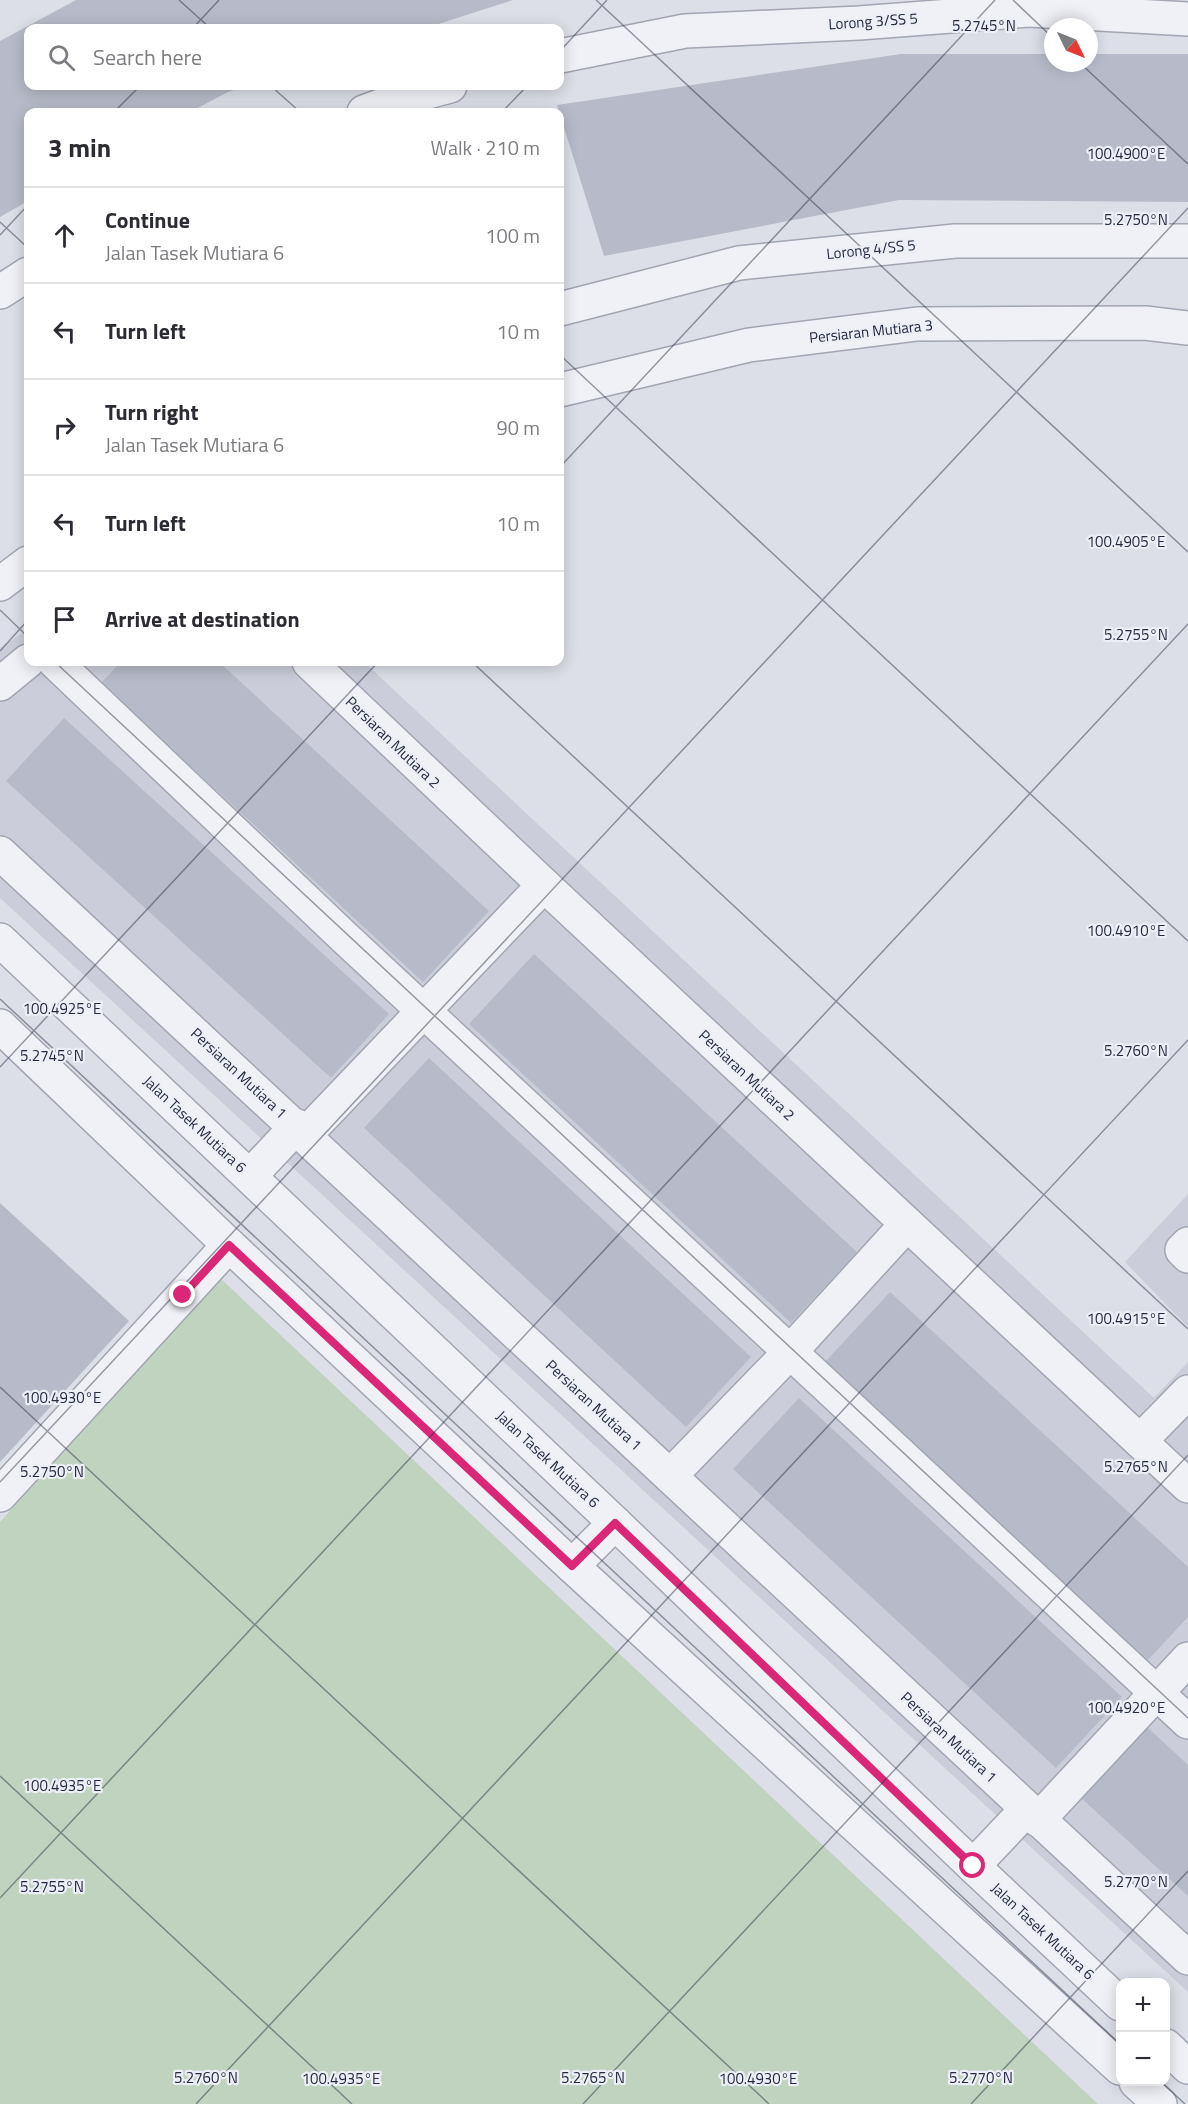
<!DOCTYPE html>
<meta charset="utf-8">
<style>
body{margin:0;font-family:"Titillium Web",sans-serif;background:#f2f2f3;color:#2b2b33}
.controls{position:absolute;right:18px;bottom:18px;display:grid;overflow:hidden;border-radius:12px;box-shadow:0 3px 15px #0003}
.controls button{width:54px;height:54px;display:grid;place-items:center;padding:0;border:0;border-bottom:2px solid #e1e1e2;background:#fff;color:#2b2b33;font:30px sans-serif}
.compass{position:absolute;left:1044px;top:18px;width:54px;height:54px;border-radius:50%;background:#fff;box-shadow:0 3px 15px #0003;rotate:133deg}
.stop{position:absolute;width:18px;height:18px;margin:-14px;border:4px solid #db2777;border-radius:50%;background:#fff}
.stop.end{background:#db2777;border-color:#fff;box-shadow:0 2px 6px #0008}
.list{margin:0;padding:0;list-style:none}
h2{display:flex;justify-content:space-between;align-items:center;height:78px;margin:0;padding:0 24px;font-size:26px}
h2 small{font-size:20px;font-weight:400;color:#7c7c81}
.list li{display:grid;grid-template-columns:39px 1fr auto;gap:18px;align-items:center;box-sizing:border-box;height:96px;padding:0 24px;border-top:2px solid #e1e1e2}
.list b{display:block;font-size:22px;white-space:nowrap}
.list p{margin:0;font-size:20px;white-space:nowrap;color:#7c7c81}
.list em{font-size:20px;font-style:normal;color:#7c7c81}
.icon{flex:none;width:33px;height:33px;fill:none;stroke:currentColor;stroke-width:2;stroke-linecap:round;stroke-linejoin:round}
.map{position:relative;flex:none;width:1188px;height:2104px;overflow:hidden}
.search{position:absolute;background:#fff;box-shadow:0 3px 15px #0003;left:24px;top:24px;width:540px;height:66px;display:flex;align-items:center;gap:15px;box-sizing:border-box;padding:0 21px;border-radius:12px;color:#7c7c81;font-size:22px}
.panel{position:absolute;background:#fff;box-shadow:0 3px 15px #0003;left:24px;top:108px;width:540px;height:558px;border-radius:12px}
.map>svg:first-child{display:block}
.built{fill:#cbceda}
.green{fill:#bfd3be}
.building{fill:#b7bac8}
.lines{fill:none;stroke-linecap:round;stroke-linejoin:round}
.minor-casing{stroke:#a2a5b2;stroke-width:36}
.minor{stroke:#f0f1f6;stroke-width:33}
.route{stroke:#db2777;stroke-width:8}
.ticks{fill:none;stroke:#262a40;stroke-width:1.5;stroke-opacity:0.45}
.labels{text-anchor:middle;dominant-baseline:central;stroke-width:4.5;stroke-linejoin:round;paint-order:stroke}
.street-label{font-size:15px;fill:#262a40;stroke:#edeff6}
.ticks-label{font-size:15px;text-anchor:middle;fill:#262a40;stroke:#edeff6;stroke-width:4.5;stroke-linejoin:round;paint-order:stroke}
</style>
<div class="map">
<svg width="1188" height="2104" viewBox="0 0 1188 2104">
<rect width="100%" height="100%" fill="#dddfe8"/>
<g class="built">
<path d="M28 629V662H364L1154 1398 1188 1362V1992L0 898V648Z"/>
<path d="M1188 1194V1327L1125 1262Z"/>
</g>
<path class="green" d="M221 1279 1098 2104H0V1522Z"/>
<g class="building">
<path d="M76 0H513L426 28H28V86H246L228 92 190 112H28V201L0 217V41Z"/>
<path d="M901 54H1053V63H1089V54H1188V202L899 200 604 256 557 105Z"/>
<path d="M121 662H219L489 911 423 982 101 683Z"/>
<path d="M64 718 389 1014 331 1078 6 781Z"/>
<path d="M534 954 857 1252 791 1323 469 1024Z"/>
<path d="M429 1058 751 1357 686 1427 364 1128Z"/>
<path d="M0 1203 129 1321 0 1462Z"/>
<path d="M890 1292 1188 1567V1617L1147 1661 825 1362Z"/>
<path d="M799 1398 1122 1697 1056 1768 733 1469Z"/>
<path d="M1145 1725 1188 1765V1896L1079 1796Z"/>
</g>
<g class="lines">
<defs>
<g id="minor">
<path d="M560 56 685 31 859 23 1029 10 1188 19"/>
<path d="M364 112 391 102 450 86"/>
<path d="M0 292 28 274"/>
<path d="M560 309 739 263 955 241H1188"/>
<path d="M560 390 749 345 917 324 1145 323 1188 328"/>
<path d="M0 584 28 563"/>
<path d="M55 662 344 937 1188 1722"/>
<path d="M309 662 544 885 1188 1486"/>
<path d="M0 684 28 661"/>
<path d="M0 853C398 1219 790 1592 1188 1958"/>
<path d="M0 940 615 1523 973 1866 1120 2004"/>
<path d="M0 1026 229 1245 572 1566 1120 2068"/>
<path d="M305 1135 544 885"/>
<path d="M250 1176 297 1126"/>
<path d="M1188 1244 1182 1250 1188 1256"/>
<path d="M1140 1441 1188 1392"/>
<path d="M670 1476 789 1353 907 1224"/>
<path d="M0 1495 229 1245"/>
<path d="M572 1566 615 1523"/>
<path d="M1038 1820 1188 1659"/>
<path d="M973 1866 1026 1810"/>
<path d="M1166 2046 1188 2067"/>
<path d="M1136 2082 1160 2104"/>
</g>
</defs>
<use href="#minor" class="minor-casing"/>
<use href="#minor" class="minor"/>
</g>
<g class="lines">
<path class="route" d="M183 1295 229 1245 572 1566 615 1523 973 1866"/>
</g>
<path class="ticks" d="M179 0 210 28M596 0 1188 552M1013 0 1053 38M193 28 219 0M560 51 607 0M1080 63 1188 164M271 86 300 112M114 112 140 86M502 112 527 86M0 222 28 248M0 235 28 205M560 355 1188 941M560 467 995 0M0 610 28 637M0 651 28 620M55 662 1188 1718M472 662 1188 1329M0 999 1120 2044M0 1067 378 662M0 1387 769 2104M0 1482 1188 208M0 1776 352 2104M0 1898 1188 624M1161 2082 1185 2104M196 2104 1188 1040M583 2104 1188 1455M971 2104 1188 1871"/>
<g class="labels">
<g class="street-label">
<text transform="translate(873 21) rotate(-4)">Lorong 3/SS 5</text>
<text transform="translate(871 249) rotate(-6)">Lorong 4/SS 5</text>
<text transform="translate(871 331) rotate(-6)">Persiaran Mutiara 3</text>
<text transform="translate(393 742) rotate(44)">Persiaran Mutiara 2</text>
<text transform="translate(239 1073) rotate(43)">Persiaran Mutiara 1</text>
<text transform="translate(747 1075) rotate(43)">Persiaran Mutiara 2</text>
<text transform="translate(195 1124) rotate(43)">Jalan Tasek Mutiara 6</text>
<text transform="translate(594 1405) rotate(43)">Persiaran Mutiara 1</text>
<text transform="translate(548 1459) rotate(43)">Jalan Tasek Mutiara 6</text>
<text transform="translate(949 1737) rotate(43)">Persiaran Mutiara 1</text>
<text transform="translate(1043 1931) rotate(43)">Jalan Tasek Mutiara 6</text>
</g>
</g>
<g class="ticks-label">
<text x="984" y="31">5.2745°N</text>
<text x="1126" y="159">100.4900°E</text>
<text x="1136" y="225">5.2750°N</text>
<text x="1126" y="547">100.4905°E</text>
<text x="1136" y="640">5.2755°N</text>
<text x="1126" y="936">100.4910°E</text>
<text x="62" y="1014">100.4925°E</text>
<text x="1136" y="1056">5.2760°N</text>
<text x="52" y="1061">5.2745°N</text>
<text x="1126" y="1324">100.4915°E</text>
<text x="62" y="1403">100.4930°E</text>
<text x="1136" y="1472">5.2765°N</text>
<text x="52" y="1477">5.2750°N</text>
<text x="1126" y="1713">100.4920°E</text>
<text x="62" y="1791">100.4935°E</text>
<text x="1136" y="1887">5.2770°N</text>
<text x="52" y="1892">5.2755°N</text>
<text x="206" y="2083">5.2760°N</text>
<text x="593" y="2083">5.2765°N</text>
<text x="981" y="2083">5.2770°N</text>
<text x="341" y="2084">100.4935°E</text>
<text x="758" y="2084">100.4930°E</text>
</g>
</svg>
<div class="controls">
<button>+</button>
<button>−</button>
</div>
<svg class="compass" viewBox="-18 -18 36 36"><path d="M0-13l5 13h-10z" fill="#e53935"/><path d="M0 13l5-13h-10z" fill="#7c7c81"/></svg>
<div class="stop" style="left:973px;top:1866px"></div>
<div class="stop end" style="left:183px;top:1295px"></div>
<div class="search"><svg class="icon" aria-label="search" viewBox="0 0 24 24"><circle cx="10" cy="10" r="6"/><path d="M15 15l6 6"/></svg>Search here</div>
<section class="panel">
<h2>3 min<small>Walk · 210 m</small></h2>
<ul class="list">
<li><svg class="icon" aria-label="ahead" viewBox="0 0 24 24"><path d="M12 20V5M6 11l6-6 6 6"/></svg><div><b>Continue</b><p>Jalan Tasek Mutiara 6</p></div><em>100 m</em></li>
<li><svg class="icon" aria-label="left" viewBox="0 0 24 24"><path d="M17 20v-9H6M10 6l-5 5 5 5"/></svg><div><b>Turn left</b></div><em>10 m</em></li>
<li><svg class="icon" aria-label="right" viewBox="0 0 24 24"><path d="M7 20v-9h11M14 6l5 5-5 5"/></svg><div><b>Turn right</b><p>Jalan Tasek Mutiara 6</p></div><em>90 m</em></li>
<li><svg class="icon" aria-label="left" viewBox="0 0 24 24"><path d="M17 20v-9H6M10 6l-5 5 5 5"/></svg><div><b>Turn left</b></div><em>10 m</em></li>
<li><svg class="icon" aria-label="arrive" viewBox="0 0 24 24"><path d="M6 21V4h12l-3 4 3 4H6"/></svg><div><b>Arrive at destination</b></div></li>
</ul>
</section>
</div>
